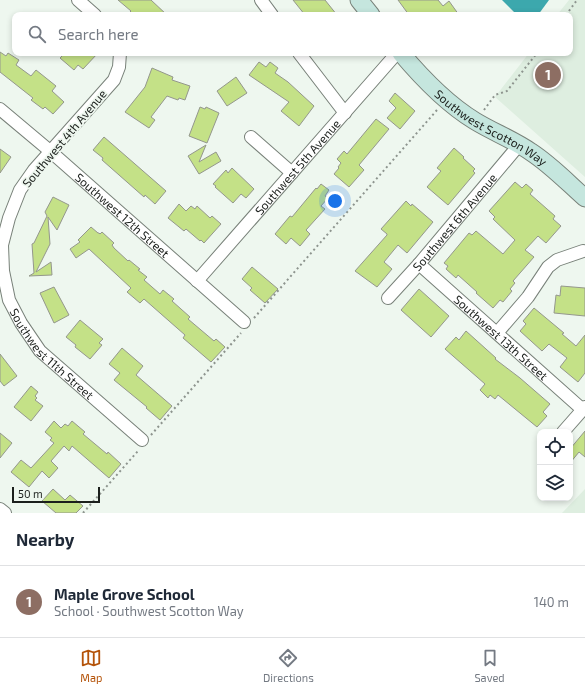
<!DOCTYPE html>
<meta charset="utf-8">
<style>
body{margin:0;font-family:"Exo 2",sans-serif;background:#f2f2f3;color:#1f2937}
.controls{position:absolute;right:12px;bottom:12px;display:grid;overflow:hidden;border-radius:8px;box-shadow:0 2px 6px #0003}
.controls button{width:36px;height:36px;display:grid;place-items:center;padding:0;border:0;border-bottom:1px solid #e0e1e3;background:#fff;color:#1f2937;font:20px sans-serif}
.scale{position:absolute;left:12px;bottom:10px;width:88px;box-sizing:border-box;padding-left:4px;border:2px solid #1b1f1c;border-top:0;font-size:11px;line-height:14px;white-space:nowrap;color:#1b1f1c;-webkit-text-stroke:3px #eef7ef;paint-order:stroke}
.you{position:absolute;left:335px;top:201px;width:14px;height:14px;margin:-10px;border:3px solid #fff;border-radius:50%;background:#1a73e8;box-shadow:0 0 0 6px #1a73e833}
.badge{display:grid;place-items:center;width:26px;height:26px;border-radius:50%;background:#b45309;color:#fff;font-size:13px;font-weight:700}
.pin{position:absolute;translate:-50% -50%;border:2px solid #fff;box-shadow:0 1px 4px #0006}
.list{margin:0;padding:0;list-style:none}
h2{display:flex;justify-content:space-between;align-items:center;height:52px;margin:0;padding:0 16px;font-size:17px}
h2 small{font-size:13px;font-weight:400;color:#747a83}
.list li{display:grid;grid-template-columns:26px 1fr auto;gap:12px;align-items:center;box-sizing:border-box;height:72px;padding:0 16px;border-top:1px solid #e0e1e3}
.list b{display:block;font-size:15px;white-space:nowrap}
.list p{margin:0;font-size:13px;white-space:nowrap;color:#747a83}
.list em{font-size:13px;font-style:normal;color:#747a83}
.icon{flex:none;width:22px;height:22px;fill:none;stroke:currentColor;stroke-width:2;stroke-linecap:round;stroke-linejoin:round}
.map{position:relative;flex:none;width:585px;height:513px;overflow:hidden}
.search{position:absolute;background:#fff;box-shadow:0 2px 6px #0003;left:12px;right:12px;top:12px;height:44px;display:flex;align-items:center;gap:10px;box-sizing:border-box;padding:0 14px;border-radius:8px;color:#747a83;font-size:15px}
.sheet{height:124px;background:#fff}
nav{display:flex;justify-content:space-around;align-items:center;box-sizing:border-box;height:56px;border-top:1px solid #e0e1e3;background:#fff;font-size:11px;color:#747a83}
nav a{display:grid;justify-items:center;gap:2px}
nav .on{color:#b45309}
.map>svg:first-child{display:block}
.built{fill:#deeee0}
.water{fill:#3ca8ad}
.building{fill:#c4e187;stroke:#94978d}
.lines{fill:none;stroke-linecap:round;stroke-linejoin:round}
.street-casing{stroke:#788179;stroke-width:14}
.secondary-casing{stroke:#788179;stroke-width:19}
.path{stroke:#8d948e;stroke-width:2;stroke-dasharray:2 3;stroke-linecap:butt}
.street{stroke:#fff;stroke-width:12}
.secondary{stroke:#c5e6de;stroke-width:17}
.labels{text-anchor:middle;dominant-baseline:central;stroke-width:3.5;stroke-linejoin:round;paint-order:stroke}
.street-label{font-size:12px;fill:#1b1f1c;stroke:#eef7ef}
</style>
<div class="map">
<svg width="585" height="513" viewBox="0 0 585 513">
<rect width="100%" height="100%" fill="#eef7ef"/>
<g class="built">
<path d="M569 0H585V177L495 97 529 53H570V15H557Z"/>
<path d="M585 489V513H562Z"/>
</g>
<path class="water" d="M502 0H549L538 15H517Z"/>
<g class="building">
<path d="M118 0H151L167 15H127L131 11Z"/>
<path d="M293 0H325L337 15H305Z"/>
<path d="M398 0H438L443 6 449 1 459 15H409Z"/>
<path d="M0 52 6 56 8 53 19 60 16 65 31 76 36 70 56 86 52 91 64 102 53 114 45 107 43 109 31 100 33 98 0 72Z"/>
<path d="M65 53H98L83 69 78 65 74 70 60 58Z"/>
<path d="M259 62 266 67 270 62 278 68 275 73 288 82 314 106 299 126 281 111 289 102 249 75Z"/>
<path d="M152 68 173 77 172 80 190 86 185 100 179 98 178 100 167 96 151 117 155 120 149 128 125 112 145 87Z"/>
<path d="M236 77 247 93 227 106 217 91Z"/>
<path d="M395 93 415 111 400 129 387 118 396 108 389 101Z"/>
<path d="M200 107 205 109 206 107 219 113 207 143 189 136Z"/>
<path d="M376 119 389 129 359 165 364 170 349 187 334 174 339 168 338 167 341 163 337 159 344 151 347 154Z"/>
<path d="M104 137 166 191 155 204 145 195 144 197 102 160 103 158 93 150Z"/>
<path d="M206 145 199 162 216 152 221 161 199 174 188 156Z"/>
<path d="M454 148 464 157 463 158 475 169 473 171 475 173 448 205 427 187 441 171 437 168Z"/>
<path d="M0 149 11 157 0 173Z"/>
<path d="M232 168 254 189 246 198 241 194 233 203 215 187 216 186 213 184 226 170 228 173Z"/>
<path d="M515 182 522 188 526 184 533 190 530 194 555 216 553 219 561 226 546 243 538 236 525 250 534 257 513 281 515 283 510 289 512 291 503 302 500 300 493 308 476 293 477 292 458 275 456 278 446 269 448 266 444 263 469 233 472 235 476 231 503 254 515 240 493 219 495 217 489 211Z"/>
<path d="M321 184 329 190 325 196 328 198 321 206 325 209 306 230 310 234 300 246 291 238 286 244 275 234 290 216 292 217 316 188 317 189Z"/>
<path d="M53 197 69 205 57 230 48 217 50 244 36 272 51 262 52 275 29 276 34 273 32 244 34 243 47 216 45 212Z"/>
<path d="M406 201 411 206 412 204 433 222 407 253 398 245 384 262 392 269 377 287 355 271 387 235V234L381 229Z"/>
<path d="M179 204 186 211 191 206 195 209 197 206 210 218 212 216 221 224 204 243 201 240 200 241 186 229 184 231 168 218Z"/>
<path d="M91 227 98 233H99L100 234 102 232 114 243 112 245 114 248 128 261 129 260 140 269 138 270 147 277 144 280 160 294 163 290 174 299 172 301 190 317 188 319 214 341 216 339 225 347 211 362 183 338 185 335 144 299 140 303 127 292 131 288 89 249 76 258 70 249 80 242 78 240Z"/>
<path d="M252 267 278 289 265 303 250 290 252 288 242 279Z"/>
<path d="M561 286 585 288V316L554 313 556 295 560 296Z"/>
<path d="M54 287 69 315 54 323 40 293Z"/>
<path d="M419 289 449 316 431 337 401 310Z"/>
<path d="M534 308 564 333 562 334 576 346 585 335V373L578 382 560 367 567 358 549 344 542 351 520 331 526 324 523 321Z"/>
<path d="M80 320 103 339 99 343 102 345 90 359 75 347 76 345 66 337Z"/>
<path d="M466 331 496 358 495 359 520 378 550 404 543 412 547 416 537 427 498 395 495 399 490 395 488 398 480 390 485 384 445 349 456 337 459 340Z"/>
<path d="M122 348 143 366 136 375 172 406 160 420 146 408 147 407 114 380 120 373 109 364Z"/>
<path d="M0 354 17 376 4 386 0 381Z"/>
<path d="M31 386 38 392 35 396 37 398 35 400 43 406 31 421 14 407Z"/>
<path d="M54 421 61 428 65 424 68 426 72 421 85 432 83 434 107 454 108 452 121 464 109 478 72 446 69 451 64 446 51 461 58 468 49 478 42 471 29 487 11 472 21 460 31 468 54 443 50 440 52 438 45 432Z"/>
<path d="M585 431V457L579 452 570 463V449Z"/>
<path d="M0 433 12 443 0 458Z"/>
<path d="M53 489 65 500 70 495 83 506 76 513H56L42 501Z"/>
</g>
<g class="lines">
<defs>
<g id="street">
<path d="M78 0 95 15"/>
<path d="M261 0 272 15"/>
<path id="s1" d="M120 53 119 67 114 80 34 170 20 190 9 218 2 245 3 271 9 300 21 323 40 351 142 440"/>
<path d="M299 53 345 113"/>
<path id="s2" d="M0 109 50 151 244 322"/>
<path d="M251 137 292 173"/>
<path id="s3" d="M419 264 583 410"/>
<path id="s4" d="M197 281 397 53"/>
<path id="s5" d="M388 298 419 264 519 145"/>
<path d="M497 333 528 297 548 267 557 260 583 251"/>
<path d="M563 432 585 407"/>
<path d="M0 509 5 513"/>
</g>
<g id="secondary">
<path d="M359 0 371 15"/>
<path id="s6" d="M401 53C422 78 447 104 475 121 493 132 514 140 531 152 551 165 567 182 585 198"/>
</g>
</defs>
<use href="#street" class="street-casing"/>
<use href="#secondary" class="secondary-casing"/>
<g class="path">
<path d="M566 15 577 0"/>
<path d="M484 110 495 95 507 91 537 53"/>
<path d="M254 318 437 110"/>
<path d="M151 435 241 333"/>
<path d="M83 513 138 451"/>
</g>
<use href="#street" class="street"/>
<use href="#secondary" class="secondary"/>
</g>
<g class="labels">
<g class="street-label">
<text stroke="none"><textPath href="#s6" startOffset="118">Southwest Scotton Way</textPath></text>
<text transform="translate(64 138) rotate(-50)">Southwest 4th Avenue</text>
<text stroke="none"><textPath href="#s4" startOffset="152">Southwest 5th Avenue</textPath></text>
<text stroke="none"><textPath href="#s2" startOffset="162">Southwest 12th Street</textPath></text>
<text stroke="none"><textPath href="#s5" startOffset="101">Southwest 6th Avenue</textPath></text>
<text stroke="none"><textPath href="#s3" startOffset="110">Southwest 13th Street</textPath></text>
<text stroke="none"><textPath href="#s1" startOffset="356">Southwest 11th Street</textPath></text>
</g>
</g>
</svg>
<div class="controls">
<button><svg class="icon" aria-label="locate" viewBox="0 0 24 24"><circle cx="12" cy="12" r="6"/><path d="M12 2v4M12 18v4M2 12h4M18 12h4"/></svg></button>
<button><svg class="icon" aria-label="layers" viewBox="0 0 24 24"><path d="M12 4l9 5-9 5-9-5zM3 14l9 5 9-5"/></svg></button>
</div>
<div class="scale">50 m</div>
<div class="you"></div>
<div class="pin badge" style="left:548px;top:75px;background:#8d6e63">1</div>
<div class="search"><svg class="icon" aria-label="search" viewBox="0 0 24 24"><circle cx="10" cy="10" r="6"/><path d="M15 15l6 6"/></svg>Search here</div>
</div>
<section class="sheet">
<h2>Nearby<small></small></h2>
<ul class="list">
<li><span class="badge" style="background:#8d6e63">1</span><div><b>Maple Grove School</b><p>School · Southwest Scotton Way</p></div><em>140 m</em></li>
</ul>
</section>
<nav>
<a class="on"><svg class="icon" aria-label="map" viewBox="0 0 24 24"><path d="M3 6l6-2 6 2 6-2v14l-6 2-6-2-6 2zM9 4v14M15 6v14"/></svg>Map</a>
<a><svg class="icon" aria-label="directions" viewBox="0 0 24 24"><path d="M12 3l9 9-9 9-9-9zM9 14v-3h6M13 9l2 2-2 2"/></svg>Directions</a>
<a><svg class="icon" aria-label="saved" viewBox="0 0 24 24"><path d="M7 4h10v16l-5-4-5 4z"/></svg>Saved</a>
</nav>
